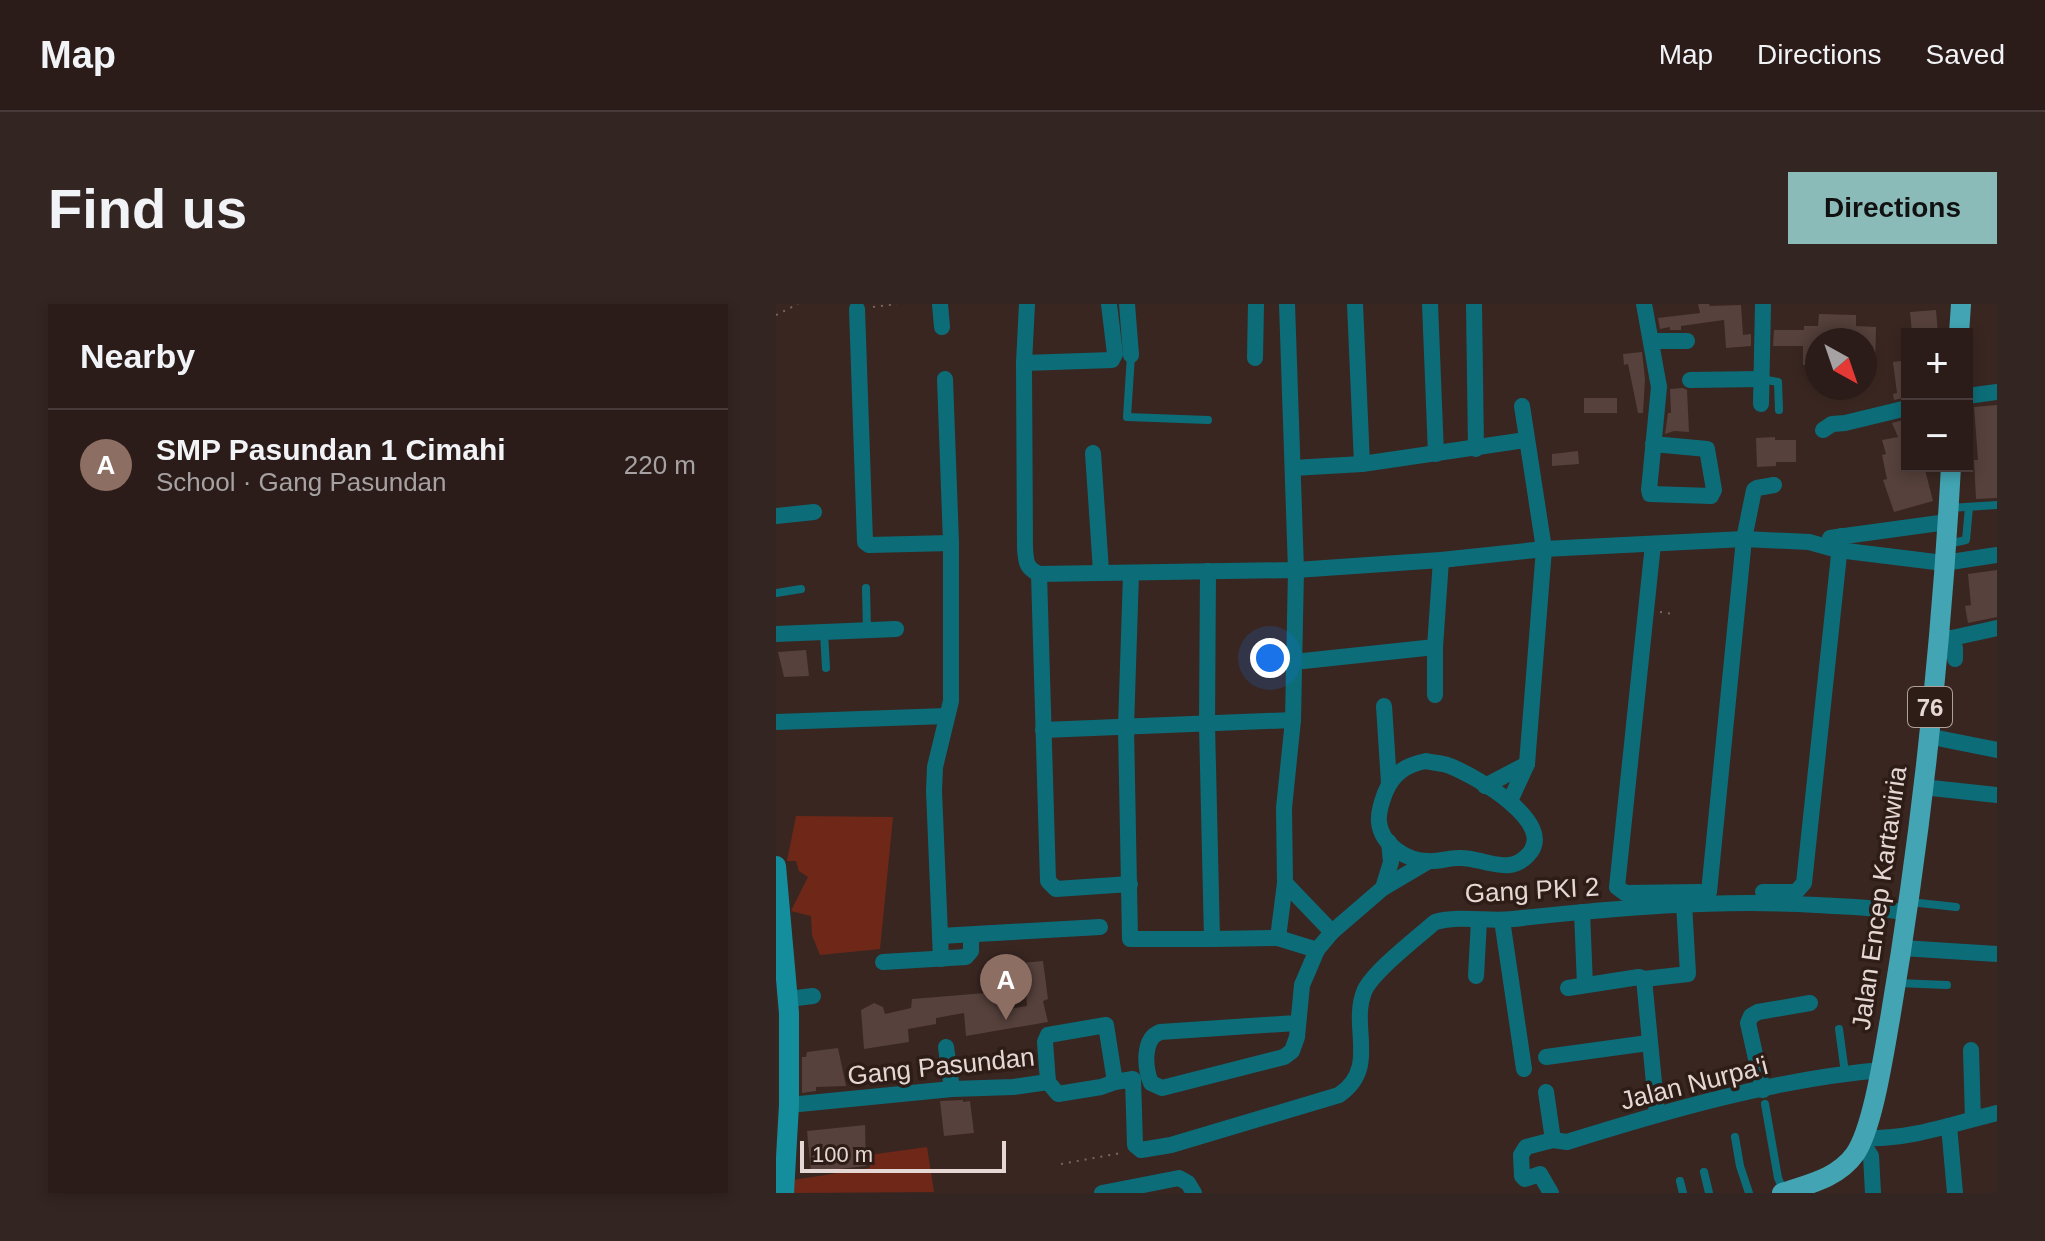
<!DOCTYPE html>
<meta charset="utf-8">
<style>
body{margin:0;font-family:Helvetica,sans-serif;background:#332522;color:#f1f3f6}
.controls{position:absolute;right:24px;top:24px;display:grid;overflow:hidden;border-radius:0px;box-shadow:0 4px 12px #0003}
.controls button{width:72px;height:72px;display:grid;place-items:center;padding:0;border:0;border-bottom:2px solid #473a38;background:#2b1c19;color:#f1f3f6;font:40px sans-serif}
.compass{position:absolute;left:1029px;top:24px;width:72px;height:72px;border-radius:50%;background:#2b1c19;box-shadow:0 4px 12px #0003;rotate:140deg}
.scale{position:absolute;left:24px;bottom:20px;width:206px;box-sizing:border-box;padding-left:8px;border:4px solid #e5d8d4;border-top:0;font-size:22px;line-height:28px;white-space:nowrap;color:#e5d8d4;-webkit-text-stroke:6px #2e1c17;paint-order:stroke}
.you{position:absolute;left:494px;top:354px;width:28px;height:28px;margin:-20px;border:6px solid #fff;border-radius:50%;background:#1a73e8;box-shadow:0 0 0 12px #1a73e833}
.badge{display:grid;place-items:center;width:52px;height:52px;border-radius:50%;background:#8bbbb9;color:#fff;font-size:26px;font-weight:700}
.pin{position:absolute;translate:-50% -66px;filter:drop-shadow(0 2px 4px #0008)}
.pin::after{content:'';position:absolute;top:42px;width:28px;height:24px;background:inherit;clip-path:polygon(0 0,100% 0,50% 100%)}
.list{margin:0;padding:0;list-style:none}
h2{display:flex;justify-content:space-between;align-items:center;height:104px;margin:0;padding:0 32px;font-size:34px}
h2 small{font-size:26px;font-weight:400;color:#a6a1a2}
.list li{display:grid;grid-template-columns:52px 1fr auto;gap:24px;align-items:center;box-sizing:border-box;height:112px;padding:0 32px;border-top:2px solid #473a38}
.list b{display:block;font-size:30px;white-space:nowrap}
.list p{margin:0;font-size:26px;white-space:nowrap;color:#a6a1a2}
.list em{font-size:26px;font-style:normal;color:#a6a1a2}
.map{position:relative;flex:none;width:1221px;height:889px;overflow:hidden;border-radius:0px}
header{display:flex;align-items:center;gap:48px;box-sizing:border-box;height:112px;padding:0 40px;background:#2b1c19;border-bottom:2px solid #473a38}
header strong{font-size:38px}
nav{display:flex;gap:44px;margin-inline-start:auto;font-size:28px}
.intro{display:flex;align-items:center;justify-content:space-between;box-sizing:border-box;height:192px;padding:0 48px}
h1{margin:0;font-size:56px}
.button{padding:20px 36px;border-radius:0px;background:#8bbbb9;color:#111;font-size:28px;font-weight:700}
main{display:flex;gap:48px;padding:0 48px}
aside{flex:1;background:#2b1c19;border-radius:0px;box-shadow:0 4px 12px #0003}
.map>svg:first-child{display:block}
.green{fill:#6f2818}
.building{fill:#56413c}
.lines{fill:none;stroke-linecap:round;stroke-linejoin:round}
.path{stroke:#776662;stroke-width:2;stroke-dasharray:2 6;stroke-linecap:butt}
.service{stroke:#0c6d79;stroke-width:8}
.minor{stroke:#0c6d79;stroke-width:16}
.secondary{stroke:#148e9d;stroke-width:20}
.primary{stroke:#43a5b3;stroke-width:20}
.labels{text-anchor:middle;dominant-baseline:central;stroke-width:7;stroke-linejoin:round;paint-order:stroke}
.shield{fill:#2e1c17;stroke:#aea09b;stroke-width:2}
.shield-label{font-size:24px;font-weight:bold;fill:#e5d8d4}
.street-label{font-size:26px;fill:#e5d8d4;stroke:#2e1c17}
</style>
<header>
<strong>Map</strong>
<nav><a>Map</a><a>Directions</a><a>Saved</a></nav>
</header>
<div class="intro"><h1>Find us</h1><a class="button">Directions</a></div>
<main>
<aside>
<h2>Nearby<small></small></h2>
<ul class="list">
<li><span class="badge" style="background:#8d6e63">A</span><div><b>SMP Pasundan 1 Cimahi</b><p>School · Gang Pasundan</p></div><em>220 m</em></li>
</ul>
</aside>
<div class="map">
<svg width="1221" height="889" viewBox="0 0 1221 889">
<rect width="100%" height="100%" fill="#392621"/>
<g class="green">
<path d="M20 512 117 513 104 645 44 651 36 631 35 612 15 607 32 573 23 567 20 557H11Z"/>
<path d="M151 843 158 888 16 889 17 876 94 864 93 851Z"/>
</g>
<g class="building">
<path d="M922 0H933L934 2 965 1 967 31 975 30V42L950 44 948 16 905 22V26H894V23L884 25 882 14 924 9Z"/>
<path d="M1160 6 1162 30H1151L1150 26 1136 28 1134 8Z"/>
<path d="M1043 10 1080 11V22L1100 23 1099 62H1089V36H1041V59L1027 61V42H997L998 26H1028V22H1042Z"/>
<path d="M866 48 869 75 867 109H862L852 60 848 61 847 50Z"/>
<path d="M1131 56V93L1118 96 1117 90 1121 89 1117 58Z"/>
<path d="M907 84 911 86 913 128 898 127 889 130 892 109H895L894 85Z"/>
<rect x="808" y="94" width="33" height="15"/>
<path d="M1221 101V194L1200 195 1198 156H1202L1198 103Z"/>
<path d="M1131 115V162H1148L1157 197 1118 208 1107 176 1111 175 1106 151 1110 150 1106 136 1122 133 1116 119Z"/>
<path d="M999 133V136H1020V158H1000V162L981 163 980 134Z"/>
<path d="M802 147 803 160 776 162V150Z"/>
<path d="M1221 266V313L1192 319 1189 302 1195 301 1192 270Z"/>
<path d="M30 346 33 372 8 373 2 348Z"/>
<path d="M267 657 272 695 267 697 272 718 190 732 188 709 160 714V720L132 725 133 738 88 745 85 706 98 699 107 703 109 710 135 704 136 695 222 688 227 706 251 702 249 676 224 681 222 661Z"/>
<path d="M62 744 70 782 40 783V787L26 789V753H30L31 748Z"/>
<path d="M187 796V798L194 797 198 829 168 832 164 797Z"/>
<path d="M89 821 90 862 35 868 31 827Z"/>
</g>
<g class="lines">
<g class="path">
<path d="M97 3 121 0"/>
<path d="M0 11 22 0"/>
<path d="M884 308 897 310"/>
<path d="M285 860 345 849"/>
</g>
<g class="service">
<path d="M355 51 351 113 432 116"/>
<path d="M985 75 1002 78 1003 106"/>
<path d="M1174 204 1221 201"/>
<path d="M1172 240 1190 236 1193 203"/>
<path d="M90 284 91 326"/>
<path d="M0 289 25 285"/>
<path d="M48 328 50 364"/>
<path d="M1134 598 1180 603"/>
<path d="M1121 679 1171 681"/>
<path d="M1063 725 1069 769"/>
<path d="M989 800 1002 874 1008 888"/>
<path d="M959 833 964 862 973 889"/>
<path d="M928 868 933 889"/>
<path d="M904 877 907 889"/>
</g>
<g class="minor">
<path d="M164 0 166 23"/>
<path d="M251 0 248 59 249 244C250 258 250 264 263 270L520 266 665 256 768 245 968 235 1033 238 1062 246 1168 259 1221 251"/>
<path d="M351 0 355 51"/>
<path d="M579 0 586 160"/>
<path d="M654 0 660 150"/>
<path d="M698 0 700 145"/>
<path d="M868 0 883 83 873 186 874 190 935 192 938 186 931 145 877 140"/>
<path d="M81 5 89 238 93 241 175 239"/>
<path d="M876 37H911"/>
<path d="M479 54 480 0"/>
<path d="M248 59 336 56 339 50 333 0"/>
<path d="M914 76 985 75"/>
<path d="M1191 92 1221 88"/>
<path d="M985 100 987 0"/>
<path d="M1047 126 1056 120 1069 119 1131 104"/>
<path d="M317 149 325 267"/>
<path d="M517 164 586 160 750 136"/>
<path d="M0 212 38 208"/>
<path d="M1054 234 1171 218"/>
<path d="M877 240 841 583 849 589 924 588"/>
<path d="M263 270 272 577 280 585 354 580"/>
<path d="M355 270 350 423 354 635H436L431 420 432 267"/>
<path d="M0 330 120 325"/>
<path d="M1162 334H1176L1221 324"/>
<path d="M1160 347 1179 344V355"/>
<path d="M518 358 659 343"/>
<path d="M659 391V343L665 256"/>
<path d="M608 402 613 479"/>
<path d="M0 418 170 412"/>
<path d="M267 426 517 416"/>
<path d="M1151 432 1221 446"/>
<path d="M650 457C658 459 667 459 674 462 699 472 783 519 752 551 740 564 728 562 713 559 703 557 693 553 682 554 672 554 662 558 652 557 632 557 605 541 603 518 602 510 606 497 609 489 617 469 630 461 650 457Z"/>
<path d="M709 482 751 460"/>
<path d="M1146 483 1221 491"/>
<path d="M734 497 751 460 768 245 746 102"/>
<path d="M509 579 556 628"/>
<path d="M607 584 615 558 613 538"/>
<path d="M933 588 968 235 978 186 981 184 998 181"/>
<path d="M987 588H1020L1028 579 1065 232"/>
<path d="M806 608 809 681"/>
<path d="M726 616 748 765"/>
<path d="M164 632 324 623"/>
<path d="M502 634 509 579 508 504 517 416 520 266 511 0"/>
<path d="M436 635 502 634 541 646"/>
<path d="M1126 644 1221 650"/>
<path d="M165 655 158 487 159 463 175 397V239L169 75"/>
<path d="M107 658 190 653 195 647V631"/>
<path d="M700 672 703 616"/>
<path d="M868 675 912 670 908 599"/>
<path d="M792 684 863 673 868 675 881 810"/>
<path d="M12 695 37 692"/>
<path d="M520 719 384 728C366 735 369 764 375 779L386 784 508 753 516 747 521 733 526 681 541 646 556 628 607 584 651 558"/>
<path d="M170 743 176 785"/>
<path d="M1195 746 1197 815"/>
<path d="M770 753 872 739"/>
<path d="M339 778 357 775 359 841 365 846 395 841 563 791C603 764 574 724 588 688 595 669 642 633 659 618 685 611 711 618 737 615 839 604 939 595 1041 601 1072 603 1102 603 1132 609"/>
<path d="M987 786 972 719 975 712 982 708 1034 699"/>
<path d="M770 788 777 836"/>
<path d="M13 801 176 785 237 783 272 778 269 738 272 731 330 721 339 778 325 783 282 790 272 778"/>
<path d="M1173 822 1179 889"/>
<path d="M1087 834C1134 836 1176 820 1221 809"/>
<path d="M1086 838 1095 852 1097 889"/>
<path d="M326 889 403 874 412 879 418 889"/>
<path d="M775 889 764 870 749 875 746 872 745 851 750 843 777 836 791 838C890 807 1000 775 1105 766"/>
</g>
<path class="secondary" d="M0 562 13 709V801L8 889"/>
<g class="primary">
<path d="M1183 30 1185 0"/>
<path d="M1006 889C1033 880 1062 874 1079 850 1097 824 1108 748 1114 715 1145 533 1165 347 1175 162"/>
</g>
</g>
<g class="labels">
<rect class="shield" x="1132" y="383" width="44" height="40" rx="6"/>
<g class="shield-label">
<text x="1154" y="403">76</text>
</g>
<g class="street-label">
<text transform="translate(756 586) rotate(-3)">Gang PKI 2</text>
<text transform="translate(1103 594) rotate(-82)">Jalan Encep Kartawiria</text>
<text transform="translate(165 762) rotate(-6)">Gang Pasundan</text>
<text transform="translate(918 779) rotate(-14)">Jalan Nurpa'i</text>
</g>
</g>
</svg>
<div class="controls">
<button>+</button>
<button>−</button>
</div>
<svg class="compass" viewBox="-18 -18 36 36"><path d="M0-13l5 13h-10z" fill="#e53935"/><path d="M0 13l5-13h-10z" fill="#a6a1a2"/></svg>
<div class="scale">100 m</div>
<div class="you"></div>
<div class="pin badge" style="left:230px;top:716px;background:#8d6e63">A</div>
</div>
</main>
